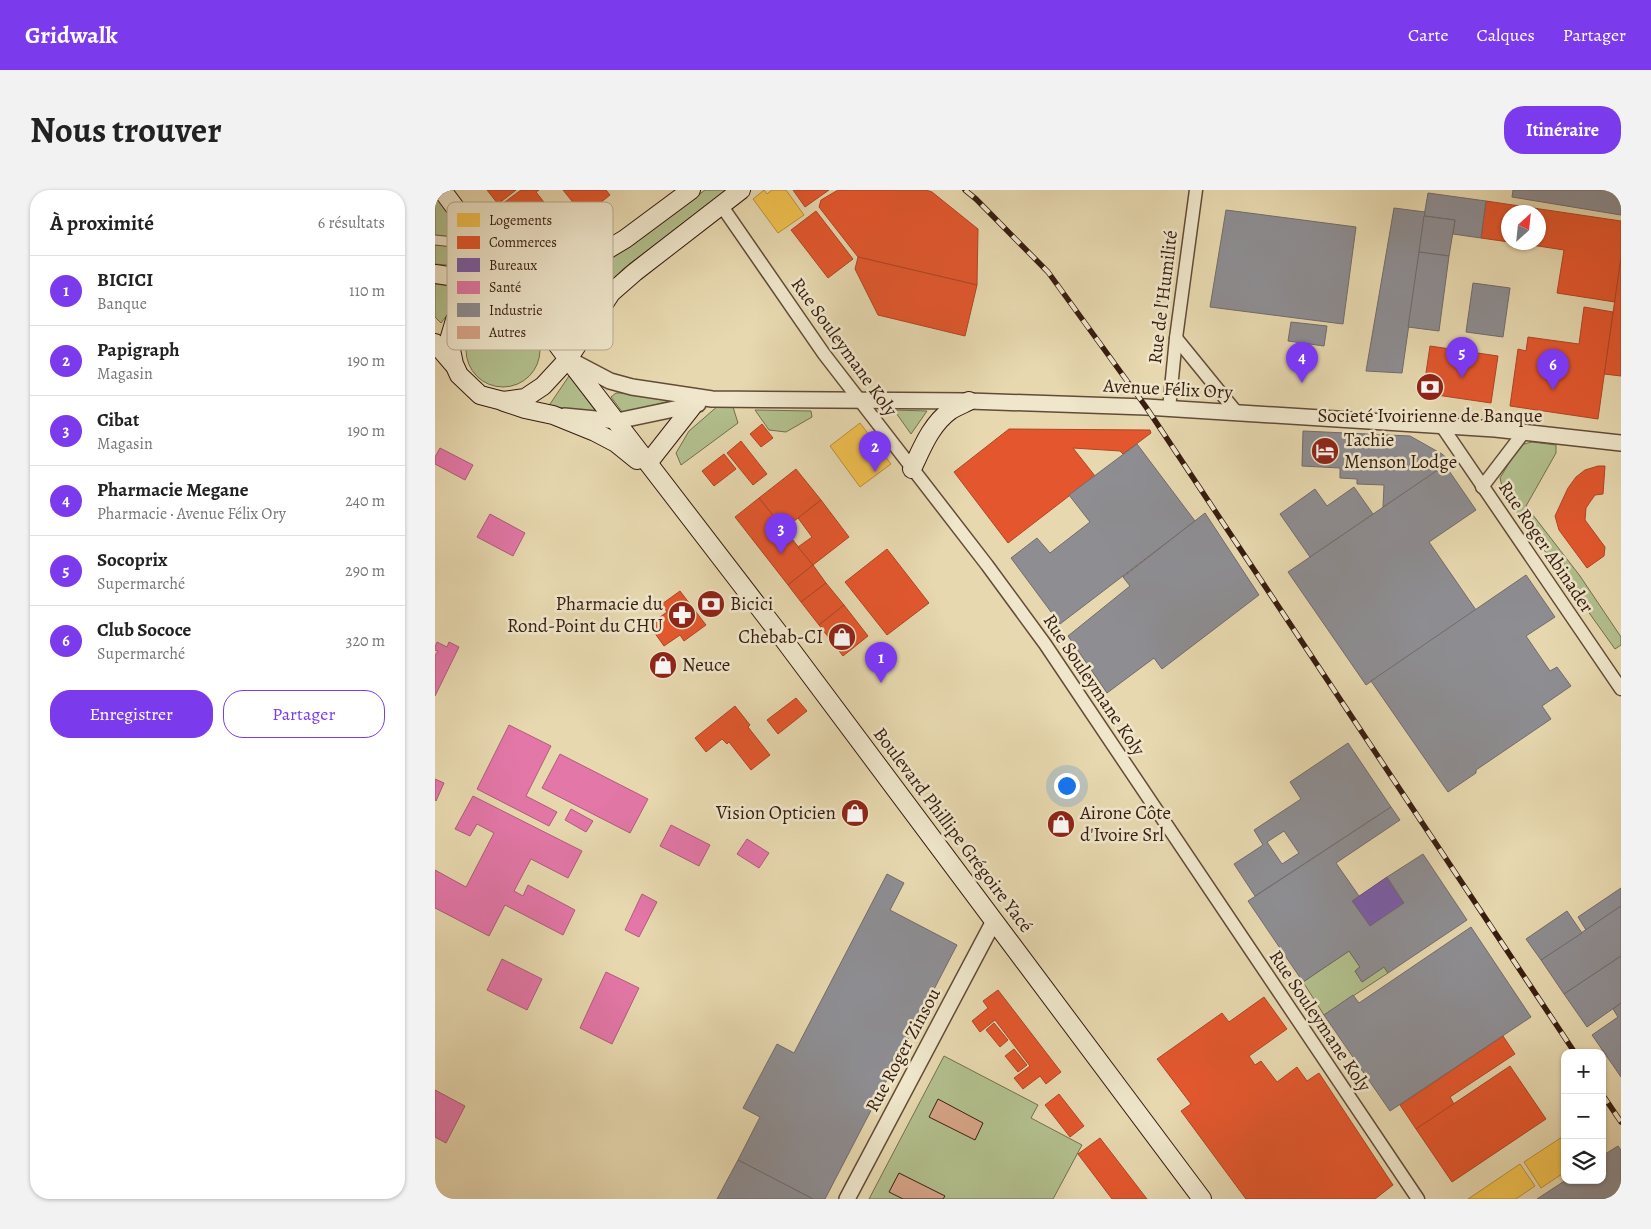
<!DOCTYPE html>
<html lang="fr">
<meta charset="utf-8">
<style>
body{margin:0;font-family:Alegreya,serif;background:#f2f2f2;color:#222}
.controls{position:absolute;right:15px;bottom:15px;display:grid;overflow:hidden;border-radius:10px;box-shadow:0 1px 4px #0004}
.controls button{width:45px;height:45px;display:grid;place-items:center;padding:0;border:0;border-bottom:1px solid #e0e0e0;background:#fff;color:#222;font:25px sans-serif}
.compass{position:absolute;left:1066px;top:15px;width:45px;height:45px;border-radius:50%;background:#fff;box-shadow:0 1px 4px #0004;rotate:27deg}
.you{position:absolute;left:631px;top:595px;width:18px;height:18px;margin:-12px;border:4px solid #fff;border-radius:50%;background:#1a73e8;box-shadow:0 0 0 8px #1a73e833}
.badge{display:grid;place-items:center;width:32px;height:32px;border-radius:50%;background:#7c3aed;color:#fff;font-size:16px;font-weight:700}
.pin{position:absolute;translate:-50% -41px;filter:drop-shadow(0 1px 2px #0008)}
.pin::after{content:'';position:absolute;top:26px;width:18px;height:15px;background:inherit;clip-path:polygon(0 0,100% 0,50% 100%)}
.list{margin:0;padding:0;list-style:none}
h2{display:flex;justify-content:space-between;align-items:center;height:65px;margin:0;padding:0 20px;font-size:21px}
h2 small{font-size:16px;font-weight:400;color:#767676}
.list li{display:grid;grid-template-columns:32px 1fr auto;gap:15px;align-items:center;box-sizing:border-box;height:70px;padding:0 20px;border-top:1px solid #e0e0e0}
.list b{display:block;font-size:19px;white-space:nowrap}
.list p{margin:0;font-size:16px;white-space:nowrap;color:#767676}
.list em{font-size:16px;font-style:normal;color:#767676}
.actions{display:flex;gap:10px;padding:15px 20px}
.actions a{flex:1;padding:11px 0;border:1px solid #7c3aed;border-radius:20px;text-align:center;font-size:18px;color:#7c3aed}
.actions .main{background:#7c3aed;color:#fff}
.icon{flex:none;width:28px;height:28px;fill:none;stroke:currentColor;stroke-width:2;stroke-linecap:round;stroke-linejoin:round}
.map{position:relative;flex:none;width:1186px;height:1009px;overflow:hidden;border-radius:20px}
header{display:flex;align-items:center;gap:30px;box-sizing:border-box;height:70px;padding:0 25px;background:#7c3aed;color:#fff}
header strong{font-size:24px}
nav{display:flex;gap:28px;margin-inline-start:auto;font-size:18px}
.intro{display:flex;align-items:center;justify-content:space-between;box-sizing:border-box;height:120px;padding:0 30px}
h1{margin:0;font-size:35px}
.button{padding:12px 22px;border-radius:20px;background:#7c3aed;color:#fff;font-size:18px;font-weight:700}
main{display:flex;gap:30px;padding:0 30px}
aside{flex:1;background:#fff;border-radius:20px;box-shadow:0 1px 4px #0004}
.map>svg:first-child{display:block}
.green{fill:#b2bf8d;stroke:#746e4e}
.homes{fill:#f2c14e;stroke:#ba903b}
.shops{fill:#e4572e;stroke:#b04525}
.offices{fill:#7b5ea7;stroke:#674a7a}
.health{fill:#e377a8;stroke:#af5c7a}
.industry{fill:#8d8d92;stroke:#736b6b;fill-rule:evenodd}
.building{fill:#d6a487;stroke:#371c10}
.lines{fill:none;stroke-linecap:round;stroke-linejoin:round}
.pedestrian-casing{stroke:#634b38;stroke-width:11}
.minor-casing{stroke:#634b38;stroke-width:15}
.tertiary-casing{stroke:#634b38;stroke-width:18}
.secondary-casing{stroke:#371c10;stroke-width:20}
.pedestrian{stroke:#efe6cb;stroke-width:9}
.minor{stroke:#efe6cb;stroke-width:12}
.tertiary{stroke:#efe6cb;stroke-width:15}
.secondary{stroke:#efe6cb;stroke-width:18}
.rail-casing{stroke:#371c10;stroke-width:5.5}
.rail{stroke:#efe6cb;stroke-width:4;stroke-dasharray:11;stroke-linecap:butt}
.labels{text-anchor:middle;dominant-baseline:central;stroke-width:5;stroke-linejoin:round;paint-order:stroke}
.street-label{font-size:19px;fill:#371c10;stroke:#efe6cb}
.poi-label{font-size:19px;fill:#371c10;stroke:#efe6cb;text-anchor:start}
.key{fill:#efe6cb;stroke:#b8a993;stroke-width:1}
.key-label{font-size:14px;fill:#371c10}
</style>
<header>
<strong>Gridwalk</strong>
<nav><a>Carte</a><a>Calques</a><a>Partager</a></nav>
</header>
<div class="intro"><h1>Nous trouver</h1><a class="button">Itinéraire</a></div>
<main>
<aside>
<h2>À proximité<small>6 résultats</small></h2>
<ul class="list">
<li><span class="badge">1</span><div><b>BICICI</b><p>Banque</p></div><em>110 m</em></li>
<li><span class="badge">2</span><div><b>Papigraph</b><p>Magasin</p></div><em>190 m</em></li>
<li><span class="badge">3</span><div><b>Cibat</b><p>Magasin</p></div><em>190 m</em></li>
<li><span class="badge">4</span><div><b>Pharmacie Megane</b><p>Pharmacie · Avenue Félix Ory</p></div><em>240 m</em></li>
<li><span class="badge">5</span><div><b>Socoprix</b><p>Supermarché</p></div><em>290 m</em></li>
<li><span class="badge">6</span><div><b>Club Sococe</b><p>Supermarché</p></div><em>320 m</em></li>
</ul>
<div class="actions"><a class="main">Enregistrer</a><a>Partager</a></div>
</aside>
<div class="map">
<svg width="1186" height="1009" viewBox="0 0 1186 1009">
<rect width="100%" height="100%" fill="#e7d8af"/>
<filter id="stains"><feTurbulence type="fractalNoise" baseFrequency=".004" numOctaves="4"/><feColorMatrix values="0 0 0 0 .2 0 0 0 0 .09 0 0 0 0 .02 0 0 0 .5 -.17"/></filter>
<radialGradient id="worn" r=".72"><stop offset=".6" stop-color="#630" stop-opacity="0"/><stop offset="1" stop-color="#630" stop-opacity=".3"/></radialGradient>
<g class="green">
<path d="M270 0H291L188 79 130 141 99 102 139 89 193 58Z"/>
<path d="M0 4 56 79 0 74Z"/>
<path d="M0 94 33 98 6 133 0 127Z"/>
<circle cx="68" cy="160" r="37"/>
<path d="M134 186 162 223 113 217Z"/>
<path d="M181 203 242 204 243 209 188 223 176 207Z"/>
<path d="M284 215 298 217 303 233 246 275 241 263 254 241Z"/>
<path d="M320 220 376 221 377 227 351 242 334 240Z"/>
<path d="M459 220 492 221 476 244Z"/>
<path d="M1097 252 1121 255V263L1091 316 1145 386 1186 447V455L1180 459 1069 304 1065 288 1085 255Z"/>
<path d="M914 761 925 777 920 781 927 792 949 777 953 783 889 825 868 792Z"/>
<path d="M509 866 603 915 596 928 647 955 618 1009H434Z"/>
</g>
<g class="homes">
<path d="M329 0 332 4 337 0H351L369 25 343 43 318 9Z"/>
<path d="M425 233 456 274 425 297 395 256Z"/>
<path d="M1130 945V982L1106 998 1089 972Z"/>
<path d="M1085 974 1100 996 1081 1009H1033Z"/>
</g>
<g class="shops">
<path d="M52 0H81L63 14Z"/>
<path d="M86 0H104L101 2 123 30 138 18 146 28 102 61 81 34 75 40 59 20Z"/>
<path d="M128 0H171L175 5 149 26Z"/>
<path d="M358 0H394L370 17Z"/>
<path d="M403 0H491L497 2 543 39 542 95 423 67 384 17 386 10Z"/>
<path d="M1051 11 1186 31V68L1180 112 1122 103 1129 60 1077 52H1104V22H1074V52L1046 48Z"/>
<path d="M381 21 418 69 393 88 356 40Z"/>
<path d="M423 67 542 95 530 146 443 125 420 79Z"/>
<path d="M1186 68V186L1169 184Z"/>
<path d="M1149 117 1178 122 1163 229 1075 216 1083 159 1091 161 1093 147 1144 154Z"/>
<path d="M995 156 1063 166 1056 213 988 203Z"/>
<path d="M327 234 338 248 326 257 315 244Z"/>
<path d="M574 239 715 240 716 243 688 264 685 261 638 258 660 286 573 353 519 282Z"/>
<path d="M306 251 332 284 318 295 292 263Z"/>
<path d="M289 264 301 279 279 296 267 281Z"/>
<path d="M1163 276H1170L1168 304 1160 305 1155 312 1151 318 1150 330 1170 357 1169 366 1152 378 1124 340 1120 326 1133 298 1141 287 1150 280Z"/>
<path d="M361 279 386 310 349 339 324 308Z"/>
<path d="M324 308 378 375 353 395 300 327Z"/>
<path d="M386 310 414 347 378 375 363 357 377 347 363 328Z"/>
<path d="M452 359 494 413 452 445 410 392Z"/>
<path d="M378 375 391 393 366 412 353 395Z"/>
<path d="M391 393 409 415 384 435 366 412Z"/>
<path d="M245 401 271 435 249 451 245 445 229 456 214 435 232 422 227 414Z"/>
<path d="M409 415 433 446 408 466 384 435Z"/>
<path d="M361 508 372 521 343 544 332 530Z"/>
<path d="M300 516 315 535 313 537 335 565 316 580 294 552 292 554 287 549 271 562 260 548Z"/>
<path d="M563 800 626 882 611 894 605 886 588 899 579 888 595 876 560 830 545 842 537 831 553 818 548 811Z"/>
<path d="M829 807 852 839 814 866 820 875 826 871 842 892 862 877 872 891 884 883 958 995 940 1009H811L746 921 756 914 722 869 787 823 794 832Z"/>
<path d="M559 833 573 850 565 857 551 840Z"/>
<path d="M1068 846 1080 864 1015 907 1019 914 981 939 965 915Z"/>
<path d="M579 859 592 875 583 882 570 866Z"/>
<path d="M1075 876 1111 929 1017 992 981 939Z"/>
<path d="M624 904 649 936 635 947 610 915Z"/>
<path d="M665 948 712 1009H677L643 964Z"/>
</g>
<path class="offices" d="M952 687 969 713 935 736 917 711Z"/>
<g class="health">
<path d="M5 258 38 275 30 290 0 274V267Z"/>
<path d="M55 324 90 343 78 366 42 347Z"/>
<path d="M2 452 12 457 14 452 24 457 0 506V465L3 461 0 460V457Z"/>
<path d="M74 535 116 556 91 606 122 622 114 636 42 599Z"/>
<path d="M125 564 213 609 195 643 107 598Z"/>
<path d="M0 589 9 593 1 611 0 610Z"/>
<path d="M38 606 147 661 133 688 96 669 79 701 88 706 93 695 140 720 128 745 70 715 54 746 0 718V680L31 697 59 643 42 634 35 646 20 639Z"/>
<path d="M136 619 158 631 151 642 130 630Z"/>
<path d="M236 635 275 655 264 676 225 656Z"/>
<path d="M312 649 334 663 324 678 302 664Z"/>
<path d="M207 704 222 712 204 747 190 740Z"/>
<path d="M67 769 107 789 92 820 52 800Z"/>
<path d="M171 782 204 798 177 854 145 838Z"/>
<path d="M0 900 30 916 11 953 0 947Z"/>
</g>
<g class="industry">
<path d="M1078 0H1186V25L1077 7Z"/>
<path d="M993 3 1051 11 1046 48 1018 44 1020 30 989 26Z"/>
<path d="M959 18 990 22 967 183 931 181Z"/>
<path d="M791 20 921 37 908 134 775 117Z"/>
<path d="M989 26 1020 30 1014 66 984 62Z"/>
<path d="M984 62 1014 66 1004 141 973 137Z"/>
<path d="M1038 93 1075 98 1068 147 1031 142Z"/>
<path d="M856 132 892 136 889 156 853 151Z"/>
<path d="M868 241 975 246 1007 264 1016 272 948 317 949 295 922 294V289L905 288V278L867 276Z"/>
<path d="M702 254 760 331 625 434 576 368 602 348 615 363 655 332 634 305Z"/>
<path d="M1010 275 1041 320 994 352 1041 420 931 495 853 382Z"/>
<path d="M919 297 938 324 875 367 845 324 880 299 892 316Z"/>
<path d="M770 323 824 405 727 479 719 468 672 503 633 446 695 396 688 387Z"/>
<path d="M1091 385 1120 427 1091 446 1115 481 1122 477 1136 496 1107 516 1116 529 1041 580V583L1013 602 936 491Z"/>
<path d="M913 553 956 617 820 706 799 674 828 655 819 640 866 609 855 592ZM849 641 864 663 847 674 832 652Z"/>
<path d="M956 617 965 630 901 673 924 706 917 711 935 736 969 713 952 687 988 664 1032 730 953 783 949 777 927 792 920 781 925 777 914 761 868 792 813 711Z"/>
<path d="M452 684 469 693 455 720 522 755 390 1009H378L303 970 325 927 308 918 342 854 359 863Z"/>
<path d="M1186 698V716L1151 740 1143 727Z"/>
<path d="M1186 716V766L1129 804 1106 770Z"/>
<path d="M1132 721 1147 743 1106 770 1091 749Z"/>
<path d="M1036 737 1096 827 955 921 889 825 918 805 924 813Z"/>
<path d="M1186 766V813L1152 837 1129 804Z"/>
<path d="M1186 813V887L1157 845 1183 827 1178 819Z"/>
<path d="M1183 956 1186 960V1009H1102L1131 990H1167V966Z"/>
<path d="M303 970 378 1009H282Z"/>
</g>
<g class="building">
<path d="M503 909 548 933 540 950 494 927Z"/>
<path d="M464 983 510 1006 508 1009H468L454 1002Z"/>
</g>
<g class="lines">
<defs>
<path id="pedestrian" d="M0 50 46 55"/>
<g id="minor">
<path d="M286 15 389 164 552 375 610 454 983 1009"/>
<path d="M741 148 802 223"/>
<path d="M734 219 741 148 761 0"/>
<path d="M1006 235 1186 499"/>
<path d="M1047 297 1089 242"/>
</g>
<g id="tertiary">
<path d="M135 170 175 191 197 197 277 209 534 211 711 217 1060 239 1186 253"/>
<path d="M129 226 182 231 263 214"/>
<path d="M412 1009 559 731"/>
</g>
<g id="secondary">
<path d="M7 0 133 169 346 446 767 1009"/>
<path d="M256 0 190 49 160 67 134 79 52 103 34 113 20 130 14 150 19 174 24 185 45 205 68 211 90 208 108 196 133 169 176 103 200 82 306 0"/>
<path d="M0 84 73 95"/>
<path d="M0 153 18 174"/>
<path d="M69 212 90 219 118 225 160 242 181 253 202 270"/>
<path d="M213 273 257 217"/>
<path d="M477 279C487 258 496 234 516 220 521 217 528 214 534 211"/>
</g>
</defs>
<use href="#pedestrian" class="pedestrian-casing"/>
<use href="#minor" class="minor-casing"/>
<use href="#tertiary" class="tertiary-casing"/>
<use href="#secondary" class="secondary-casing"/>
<use href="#pedestrian" class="pedestrian"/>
<use href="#minor" class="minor"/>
<use href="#tertiary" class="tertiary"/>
<use href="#secondary" class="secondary"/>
<defs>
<g id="rail">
<path d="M530 0 541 9 613 82 711 217 1140 863"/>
<path d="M1167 904 1186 932"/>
</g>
</defs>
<use href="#rail" class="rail-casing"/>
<use href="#rail" class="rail"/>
</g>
<defs>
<symbol id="bank-disc" viewBox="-11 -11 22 22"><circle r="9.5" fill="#8f2418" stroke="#efe6cb"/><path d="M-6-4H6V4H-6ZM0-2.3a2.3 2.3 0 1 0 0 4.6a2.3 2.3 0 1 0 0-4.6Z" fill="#fff"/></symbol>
<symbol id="hotel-disc" viewBox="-11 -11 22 22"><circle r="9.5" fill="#8f2418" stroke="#efe6cb"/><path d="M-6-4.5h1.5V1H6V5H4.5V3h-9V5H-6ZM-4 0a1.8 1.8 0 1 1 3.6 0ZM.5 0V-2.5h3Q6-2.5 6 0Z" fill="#fff"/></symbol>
<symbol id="pharmacy-disc" viewBox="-11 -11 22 22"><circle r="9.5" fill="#8f2418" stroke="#efe6cb"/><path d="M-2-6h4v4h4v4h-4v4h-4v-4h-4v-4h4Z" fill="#fff"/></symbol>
<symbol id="shop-disc" viewBox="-11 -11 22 22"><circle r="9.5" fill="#8f2418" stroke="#efe6cb"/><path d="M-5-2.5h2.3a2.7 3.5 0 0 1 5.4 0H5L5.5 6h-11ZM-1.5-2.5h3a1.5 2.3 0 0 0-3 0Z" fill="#fff"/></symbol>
</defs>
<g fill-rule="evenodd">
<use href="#bank-disc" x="979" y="181" width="32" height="32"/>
<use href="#hotel-disc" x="874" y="245" width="32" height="32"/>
<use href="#bank-disc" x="260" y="398" width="32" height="32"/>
<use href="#pharmacy-disc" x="231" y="409" width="32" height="32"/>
<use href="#shop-disc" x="391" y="431" width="32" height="32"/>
<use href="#shop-disc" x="212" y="459" width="32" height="32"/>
<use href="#shop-disc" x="404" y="607" width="32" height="32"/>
<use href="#shop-disc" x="610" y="618" width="32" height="32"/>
</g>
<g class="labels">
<g class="street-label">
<text transform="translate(728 107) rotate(-83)">Rue de l'Humilité</text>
<text transform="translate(409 157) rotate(54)">Rue Souleymane Koly</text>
<text transform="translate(733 199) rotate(3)">Avenue Félix Ory</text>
<text transform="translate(1111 357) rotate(56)">Rue Roger Abinader</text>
<text transform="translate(659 495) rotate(56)">Rue Souleymane Koly</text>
<text transform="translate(518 640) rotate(53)">Boulevard Phillipe Grégoire Yacé</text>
<text transform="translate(885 831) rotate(56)">Rue Souleymane Koly</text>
<text transform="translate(468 860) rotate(-62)">Rue Roger Zinsou</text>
</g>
<g class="poi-label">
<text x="995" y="226" text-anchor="middle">Societé Ivoirienne de Banque</text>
<text x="909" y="250">Tachie<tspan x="909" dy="22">Menson Lodge</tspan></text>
<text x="228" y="414" text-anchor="end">Pharmacie du<tspan x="228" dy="22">Rond-Point du CHU</tspan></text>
<text x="295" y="414">Bicici</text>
<text x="388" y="447" text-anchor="end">Chebab-CI</text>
<text x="247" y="475">Neuce</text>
<text x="401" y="623" text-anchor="end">Vision Opticien</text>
<text x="645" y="623">Airone Côte<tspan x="645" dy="22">d'Ivoire Srl</tspan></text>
</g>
</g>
<rect x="12" y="12" width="166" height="148" rx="8" class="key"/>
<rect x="22" y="23" width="23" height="14" fill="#f2c14e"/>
<rect x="22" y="46" width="23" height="13" fill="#e4572e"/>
<rect x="22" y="68" width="23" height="14" fill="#7b5ea7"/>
<rect x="22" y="91" width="23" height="13" fill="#e377a8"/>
<rect x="22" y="113" width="23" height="14" fill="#8d8d92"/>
<rect x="22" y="136" width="23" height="13" fill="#d6a487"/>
<g class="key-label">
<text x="54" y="35">Logements</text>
<text x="54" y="57">Commerces</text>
<text x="54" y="80">Bureaux</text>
<text x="54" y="102">Santé</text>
<text x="54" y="125">Industrie</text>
<text x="54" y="147">Autres</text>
</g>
<rect width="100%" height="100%" filter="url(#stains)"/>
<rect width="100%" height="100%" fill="url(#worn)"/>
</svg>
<div class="controls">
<button>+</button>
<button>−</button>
<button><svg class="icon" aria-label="layers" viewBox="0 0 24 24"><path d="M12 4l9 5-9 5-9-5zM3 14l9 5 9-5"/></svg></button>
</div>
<svg class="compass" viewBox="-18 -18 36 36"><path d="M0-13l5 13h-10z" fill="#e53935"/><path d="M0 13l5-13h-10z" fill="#767676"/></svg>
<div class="you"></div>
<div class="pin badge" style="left:446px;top:493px">1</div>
<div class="pin badge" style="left:440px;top:282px">2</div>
<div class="pin badge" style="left:346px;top:364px">3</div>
<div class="pin badge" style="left:867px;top:193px">4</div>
<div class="pin badge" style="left:1027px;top:188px">5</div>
<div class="pin badge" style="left:1118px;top:200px">6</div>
</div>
</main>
